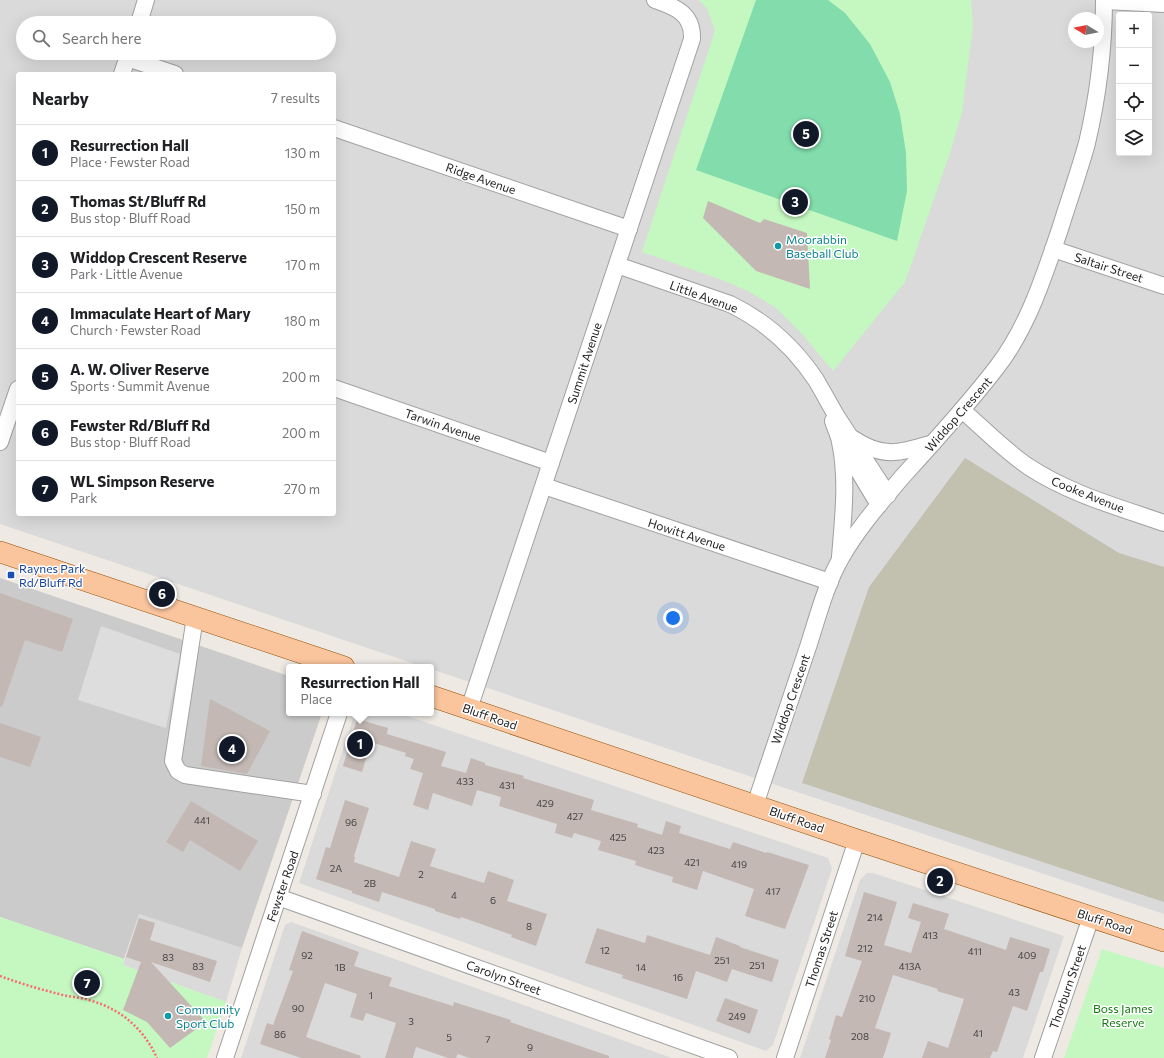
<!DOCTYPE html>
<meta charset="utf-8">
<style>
body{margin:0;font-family:Commissioner,sans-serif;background:#f6f6f6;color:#202124}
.controls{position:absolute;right:12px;top:12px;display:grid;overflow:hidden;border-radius:4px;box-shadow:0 4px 16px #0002}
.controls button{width:36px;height:36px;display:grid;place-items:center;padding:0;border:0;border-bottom:1px solid #e0e0e0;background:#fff;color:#202124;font:20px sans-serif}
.compass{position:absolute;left:1068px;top:12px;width:36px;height:36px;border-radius:50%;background:#fff;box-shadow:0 4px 16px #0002;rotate:280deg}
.you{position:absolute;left:673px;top:618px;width:14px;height:14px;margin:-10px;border:3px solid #fff;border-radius:50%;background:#1a73e8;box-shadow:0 0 0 6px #1a73e833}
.badge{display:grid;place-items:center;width:26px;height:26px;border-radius:50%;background:#111827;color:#fff;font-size:13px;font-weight:700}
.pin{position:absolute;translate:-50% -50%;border:2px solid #fff;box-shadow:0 1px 4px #0006}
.popup{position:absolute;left:286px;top:664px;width:148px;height:52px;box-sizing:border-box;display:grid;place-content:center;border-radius:4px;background:#fff;filter:drop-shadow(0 1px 3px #0005);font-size:13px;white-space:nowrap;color:#757577}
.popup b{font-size:15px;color:#202124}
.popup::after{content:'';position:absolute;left:50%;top:100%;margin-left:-8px;border:8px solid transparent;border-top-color:#fff}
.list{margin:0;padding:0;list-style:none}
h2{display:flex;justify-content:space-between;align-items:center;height:52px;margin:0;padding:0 16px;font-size:17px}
h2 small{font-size:13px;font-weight:400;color:#757577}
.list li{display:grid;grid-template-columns:26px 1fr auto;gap:12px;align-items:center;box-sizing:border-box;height:56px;padding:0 16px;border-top:1px solid #e0e0e0}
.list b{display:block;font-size:15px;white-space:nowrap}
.list p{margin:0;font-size:13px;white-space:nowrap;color:#757577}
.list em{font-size:13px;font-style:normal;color:#757577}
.icon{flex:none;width:22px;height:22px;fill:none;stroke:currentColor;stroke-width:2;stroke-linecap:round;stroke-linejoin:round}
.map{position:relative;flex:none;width:1164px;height:1058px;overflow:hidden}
.search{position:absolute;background:#fff;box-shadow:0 4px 16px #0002;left:16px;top:16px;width:320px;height:44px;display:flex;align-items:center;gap:10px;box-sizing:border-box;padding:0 14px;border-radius:22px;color:#757577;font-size:15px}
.panel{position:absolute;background:#fff;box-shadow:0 4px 16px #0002;left:16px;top:72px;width:320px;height:444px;border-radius:4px}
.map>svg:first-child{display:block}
.residential{fill:#dbdada;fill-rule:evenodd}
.religious{fill:#cbcbcb}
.construction{fill:#c2c0af}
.park{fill:#c4f8c0}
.pitch{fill:#82dcac}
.parking{fill:#ddd}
.building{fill:#c3b8b3}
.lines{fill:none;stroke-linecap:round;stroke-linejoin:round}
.minor-casing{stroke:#a1a1a1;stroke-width:18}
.major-casing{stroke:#934f03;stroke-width:22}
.path{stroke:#f76b71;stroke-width:2.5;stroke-dasharray:2 2;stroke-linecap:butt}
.minor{stroke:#fff;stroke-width:16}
.major{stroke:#fac49d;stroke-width:21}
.culture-dot{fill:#0f9aa8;stroke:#fff;stroke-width:1.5}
.transit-dot{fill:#1a4fb4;stroke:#fff;stroke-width:1.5}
.labels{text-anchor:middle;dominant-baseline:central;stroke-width:3;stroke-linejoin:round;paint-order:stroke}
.number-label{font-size:10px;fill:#464442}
.street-label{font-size:12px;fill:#1d1d1d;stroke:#fff}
.culture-label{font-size:12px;fill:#0d838f;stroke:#fff;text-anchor:start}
.transit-label{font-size:12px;fill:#164399;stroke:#fff;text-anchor:start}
.park-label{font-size:12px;fill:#14790d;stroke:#fff}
</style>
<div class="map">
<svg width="1164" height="1058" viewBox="0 0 1164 1058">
<rect width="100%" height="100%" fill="#eee9e3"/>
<g class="residential">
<path d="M0 0H1164V914L734 771 431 669V667H424L0 524ZM1119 15H1149V153H1119ZM1074 18H1098V42H1074ZM23 23H329V53H23ZM18 74H334V514H18Z"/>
<path d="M355 713H398L828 858 832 869 773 1045 766 1051 299 883Z"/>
<path d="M867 873H873L1064 936 1023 1058H800L860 880Z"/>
<path d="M139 914 242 948 226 1002 123 965Z"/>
<path d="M291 922 672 1058H241L285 925Z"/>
</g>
<path class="religious" d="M0 578 289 676V713H322L242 948 139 914 124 959 0 917Z"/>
<path class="construction" d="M965 458 1119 553 1164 567V902L802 783 869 587Z"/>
<g class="park">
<path d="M699 0H971L973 25 962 112 950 153 905 282 833 371 802 334 775 307 748 291 725 281 642 252 715 31 707 8Z"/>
<path d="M0 917 124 959 123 965 226 1002 207 1058H0Z"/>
<path d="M1102 949 1164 968V1058H1064Z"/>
</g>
<path class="pitch" d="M756 0H828L845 13 870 44 890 82 900 114 906 153 907 191 897 241 696 170Z"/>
<path class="parking" d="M101 626 180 654 166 728 78 700Z"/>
<g class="building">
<path d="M708 201 760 223 764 219 807 233 810 289 756 271 703 218Z"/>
<path d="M0 593 73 619 62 652 25 640 2 707 0 706Z"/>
<path d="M210 699 270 731 247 774 201 766Z"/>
<path d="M357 719 388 728 387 734 446 752 441 766 466 773 471 758 485 763V765L524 776 523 778 594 800 591 810 638 824 637 827 662 835 666 821 681 826 679 833 730 849 733 842 766 853 767 852 809 865 785 929 745 916 754 889 703 871 697 890 672 882 673 877 635 865 636 861 598 850 601 841 574 833 572 838 555 833 557 824 499 806 501 797 477 790 472 806 433 793 428 810 413 805 423 773 410 769 414 759 405 756 406 753 371 742 362 772 343 766Z"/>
<path d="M0 723 41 737 30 767 0 757Z"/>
<path d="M345 800 369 808 354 856 355 857 354 862 399 877 411 841 436 849 430 866 484 883 488 871 514 880 507 901 547 914 536 946 511 937 512 935 461 917 460 919 435 911V909L382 892 379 902 352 893V891L316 879 326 847 330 848Z"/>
<path d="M191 801 258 841 240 871 190 840 183 852 166 842Z"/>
<path d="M864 892 897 902 884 945 911 953 921 922 908 918 913 903 949 914 944 929 1006 950 1010 937 1050 949 1043 972H1040L1027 1011 1013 1006 997 1052 993 1051 990 1058H922L928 1041 948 1048 964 999 937 991 938 989 893 975 875 1028 891 1033 883 1058H825L831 1040 829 1039 836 1015 842 1017 862 961 845 956Z"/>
<path d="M139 918 155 923 150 940 217 961 210 982 151 962 206 1022 170 1048 147 1022 123 1010 141 962 126 957Z"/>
<path d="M597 928 645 943 647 935 710 955 716 937 740 946V947L779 960 772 982 732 969 727 982 696 971 687 999 622 978 623 975 585 963Z"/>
<path d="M302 931 359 952 354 966 392 978 389 986 453 1006 454 1002 511 1020 510 1022 609 1056V1058H469L458 1054 456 1058H448L416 1047 413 1058H385L396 1023 366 1013 363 1021 350 1017 357 994 325 983 306 1037 361 1056 360 1058H301L260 1044 267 1023 273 1025 293 971 289 970Z"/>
<path d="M725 998 758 1010 750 1034 716 1021Z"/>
</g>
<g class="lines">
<defs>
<g id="minor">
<path d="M1104 1 1164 4"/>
<path d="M139 23 146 0"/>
<path d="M127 58 175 74"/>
<path d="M122 74 129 53"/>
<path d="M334 128 629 229"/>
<path d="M1053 249 1164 286"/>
<path d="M617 265 730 304C765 321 794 347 816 380 823 392 830 405 837 417 854 443 871 469 888 495"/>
<path d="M334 388 551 463"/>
<path d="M962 410C984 429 1005 451 1029 467 1070 494 1118 507 1164 523"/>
<path d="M833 421C835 428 839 435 840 442 848 479 843 519 840 557"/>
<path d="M852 438C883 459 900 453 933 443"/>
<path d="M0 442 18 389"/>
<path d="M843 445 879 505"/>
<path d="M544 486 830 582"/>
<path d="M195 617 173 761 178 771 185 775 313 794"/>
<path d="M469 709 692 39C693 14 676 7 655 0"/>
<path d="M755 805C773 752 790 700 808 647 817 619 826 584 841 558 858 528 881 502 903 476 935 441 968 405 997 367 1028 327 1044 276 1060 229 1069 200 1079 172 1087 143 1098 96 1104 48 1104 0"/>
<path d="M278 897 729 1058"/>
<path d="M225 1058 339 713"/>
<path d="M785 1058 857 840"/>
<path d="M1043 1058 1091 917"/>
</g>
<g id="major">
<path d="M0 552 344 667"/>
<path d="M431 696 857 840 1164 941"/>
</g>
</defs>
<use href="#minor" class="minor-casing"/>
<use href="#major" class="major-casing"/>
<path class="path" d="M0 976C19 983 39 989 59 994 69 997 79 997 89 1000 121 1009 143 1028 157 1058"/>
<use href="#minor" class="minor"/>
<use href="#major" class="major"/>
</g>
<g class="culture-dot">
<circle cx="778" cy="246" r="4"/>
<circle cx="168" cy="1016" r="4"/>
</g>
<rect class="transit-dot" x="7" y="571" width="8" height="8" rx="2"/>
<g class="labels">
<g class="number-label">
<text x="465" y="781">433</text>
<text x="507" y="785">431</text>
<text x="545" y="803">429</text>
<text x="575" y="816">427</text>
<text x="202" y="820">441</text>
<text x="351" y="822">96</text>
<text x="618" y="837">425</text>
<text x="656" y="850">423</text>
<text x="692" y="862">421</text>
<text x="739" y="864">419</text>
<text x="336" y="868">2A</text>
<text x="421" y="874">2</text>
<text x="370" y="883">2B</text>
<text x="773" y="891">417</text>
<text x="454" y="895">4</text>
<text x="493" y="900">6</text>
<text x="875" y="917">214</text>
<text x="529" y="926">8</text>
<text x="930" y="935">413</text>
<text x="865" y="948">212</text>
<text x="605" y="950">12</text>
<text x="975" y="951">411</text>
<text x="307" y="955">92</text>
<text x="1027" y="955">409</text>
<text x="168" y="957">83</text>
<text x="722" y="960">251</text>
<text x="757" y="965">251</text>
<text x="198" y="966">83</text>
<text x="910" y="966">413A</text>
<text x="340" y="967">1B</text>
<text x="641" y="967">14</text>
<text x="678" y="977">16</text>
<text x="1014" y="992">43</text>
<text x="371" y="995">1</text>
<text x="867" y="998">210</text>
<text x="298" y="1008">90</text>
<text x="737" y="1016">249</text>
<text x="411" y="1021">3</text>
<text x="978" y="1033">41</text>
<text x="280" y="1034">86</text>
<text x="860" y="1036">208</text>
<text x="449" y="1037">5</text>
<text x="488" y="1039">7</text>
<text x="530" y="1047">9</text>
</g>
<g class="street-label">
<text transform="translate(481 178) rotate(19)">Ridge Avenue</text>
<text transform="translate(1109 267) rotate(18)">Saltair Street</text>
<text transform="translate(704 296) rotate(20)">Little Avenue</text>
<text transform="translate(584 363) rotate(-72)">Summit Avenue</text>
<text transform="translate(958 414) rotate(-49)">Widdop Crescent</text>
<text transform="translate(443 425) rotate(19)">Tarwin Avenue</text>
<text transform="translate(1088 494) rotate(22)">Cooke Avenue</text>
<text transform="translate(687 534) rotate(18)">Howitt Avenue</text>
<text transform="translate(790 699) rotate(-71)">Widdop Crescent</text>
<text transform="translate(490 716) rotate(19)">Bluff Road</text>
<text transform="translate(797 819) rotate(19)">Bluff Road</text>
<text transform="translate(282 886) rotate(-71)">Fewster Road</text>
<text transform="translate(1105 921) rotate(18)">Bluff Road</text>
<text transform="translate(821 949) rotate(-72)">Thomas Street</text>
<text transform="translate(504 977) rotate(20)">Carolyn Street</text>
<text transform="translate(1067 987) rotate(-71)">Thorburn Street</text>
</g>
<g class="culture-label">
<text x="786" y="239">Moorabbin<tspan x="786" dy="14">Baseball Club</tspan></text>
<text x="176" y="1009">Community<tspan x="176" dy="14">Sport Club</tspan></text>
</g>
<g class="transit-label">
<text x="19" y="568">Raynes Park<tspan x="19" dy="14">Rd/Bluff Rd</tspan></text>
</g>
<g class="park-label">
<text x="1123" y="1008">Boss James<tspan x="1123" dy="14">Reserve</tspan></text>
</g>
</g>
</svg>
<div class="controls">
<button>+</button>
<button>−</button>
<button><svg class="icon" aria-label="locate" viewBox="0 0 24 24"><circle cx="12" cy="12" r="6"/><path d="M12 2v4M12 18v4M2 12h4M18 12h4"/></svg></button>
<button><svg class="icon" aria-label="layers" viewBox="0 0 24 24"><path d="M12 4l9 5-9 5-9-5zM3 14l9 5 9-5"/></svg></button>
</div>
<svg class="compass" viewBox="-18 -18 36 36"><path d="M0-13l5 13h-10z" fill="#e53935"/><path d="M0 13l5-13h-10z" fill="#757577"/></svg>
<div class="you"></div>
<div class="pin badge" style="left:360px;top:744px">1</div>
<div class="popup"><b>Resurrection Hall</b>Place</div>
<div class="pin badge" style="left:940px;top:881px">2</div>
<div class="pin badge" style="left:795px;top:202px">3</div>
<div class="pin badge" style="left:232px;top:749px">4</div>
<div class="pin badge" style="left:806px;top:134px">5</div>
<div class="pin badge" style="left:162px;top:594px">6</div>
<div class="pin badge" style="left:87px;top:983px">7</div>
<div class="search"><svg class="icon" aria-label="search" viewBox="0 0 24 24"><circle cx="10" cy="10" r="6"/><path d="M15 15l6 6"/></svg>Search here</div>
<section class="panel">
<h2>Nearby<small>7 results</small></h2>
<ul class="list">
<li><span class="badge">1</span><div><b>Resurrection Hall</b><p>Place · Fewster Road</p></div><em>130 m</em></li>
<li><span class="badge">2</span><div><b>Thomas St/Bluff Rd</b><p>Bus stop · Bluff Road</p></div><em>150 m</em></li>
<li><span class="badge">3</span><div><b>Widdop Crescent Reserve</b><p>Park · Little Avenue</p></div><em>170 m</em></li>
<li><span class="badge">4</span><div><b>Immaculate Heart of Mary</b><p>Church · Fewster Road</p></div><em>180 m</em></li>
<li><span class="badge">5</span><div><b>A. W. Oliver Reserve</b><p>Sports · Summit Avenue</p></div><em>200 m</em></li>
<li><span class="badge">6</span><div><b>Fewster Rd/Bluff Rd</b><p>Bus stop · Bluff Road</p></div><em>200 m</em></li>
<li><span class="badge">7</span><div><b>WL Simpson Reserve</b><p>Park</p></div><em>270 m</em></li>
</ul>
</section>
</div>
